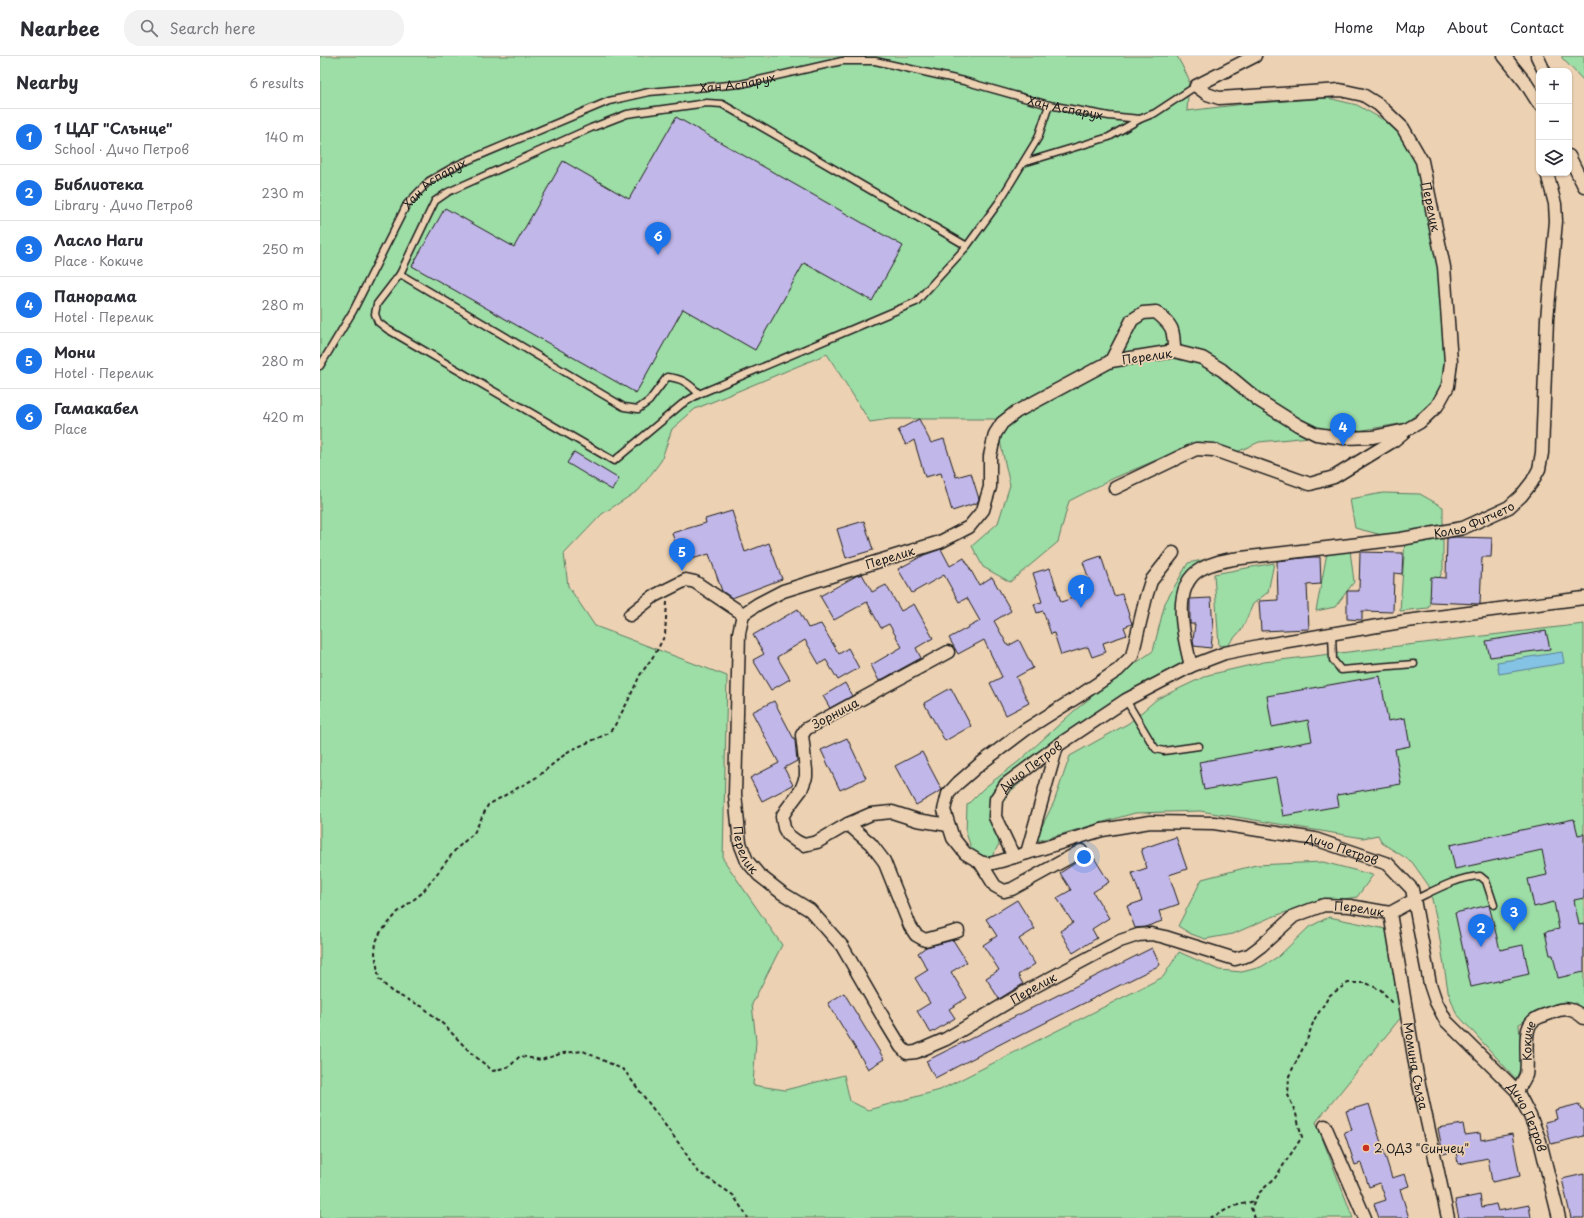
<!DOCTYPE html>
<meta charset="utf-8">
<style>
body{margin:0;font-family:"Playpen Sans",sans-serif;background:#f2f2f3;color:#2b2b33}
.controls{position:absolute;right:12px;top:12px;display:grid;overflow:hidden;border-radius:8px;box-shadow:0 1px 3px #0004}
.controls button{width:36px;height:36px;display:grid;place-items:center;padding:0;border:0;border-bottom:1px solid #e1e1e2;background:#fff;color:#2b2b33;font:20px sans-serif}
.you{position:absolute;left:764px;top:801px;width:14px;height:14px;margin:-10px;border:3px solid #fff;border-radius:50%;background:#1a73e8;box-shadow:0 0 0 6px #1a73e833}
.badge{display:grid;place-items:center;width:26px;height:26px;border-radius:50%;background:#1a73e8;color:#fff;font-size:13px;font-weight:700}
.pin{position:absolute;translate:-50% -33px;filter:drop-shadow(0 1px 2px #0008)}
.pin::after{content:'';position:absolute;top:21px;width:14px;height:12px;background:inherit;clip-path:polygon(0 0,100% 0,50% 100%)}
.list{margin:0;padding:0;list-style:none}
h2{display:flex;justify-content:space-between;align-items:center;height:52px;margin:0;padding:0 16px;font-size:17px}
h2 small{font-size:13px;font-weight:400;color:#7c7c81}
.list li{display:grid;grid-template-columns:26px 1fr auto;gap:12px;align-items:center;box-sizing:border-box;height:56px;padding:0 16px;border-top:1px solid #e1e1e2}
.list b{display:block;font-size:15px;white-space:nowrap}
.list p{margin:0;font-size:13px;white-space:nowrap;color:#7c7c81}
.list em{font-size:13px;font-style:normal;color:#7c7c81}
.icon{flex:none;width:22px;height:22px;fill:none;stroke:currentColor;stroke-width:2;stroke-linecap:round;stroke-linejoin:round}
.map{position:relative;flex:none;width:1264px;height:1162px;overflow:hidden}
header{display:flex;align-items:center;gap:24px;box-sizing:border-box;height:56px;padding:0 20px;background:#fff;border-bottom:1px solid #e1e1e2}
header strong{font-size:19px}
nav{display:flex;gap:22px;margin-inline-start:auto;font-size:14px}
.search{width:280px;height:36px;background:#f2f2f3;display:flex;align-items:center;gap:10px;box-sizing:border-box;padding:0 14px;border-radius:16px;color:#7c7c81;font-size:15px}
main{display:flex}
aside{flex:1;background:#fff}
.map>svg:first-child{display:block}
.green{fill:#9ddda6;stroke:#5c7c61}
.water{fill:#85c3e5;stroke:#5b8095}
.building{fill:#c2b7e9;stroke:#1c1c1c}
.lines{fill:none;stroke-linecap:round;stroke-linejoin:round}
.lane-casing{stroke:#1c1c1c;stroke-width:9}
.street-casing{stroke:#1c1c1c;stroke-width:15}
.path{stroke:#1c1c1c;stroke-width:2;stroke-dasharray:4 3;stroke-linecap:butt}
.lane{stroke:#ecd1b3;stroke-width:6}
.street{stroke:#ecd1b3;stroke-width:12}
.poi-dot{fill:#c8321e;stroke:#ecd1b3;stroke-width:1.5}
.labels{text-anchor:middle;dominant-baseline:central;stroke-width:3.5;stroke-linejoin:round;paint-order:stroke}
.street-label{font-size:12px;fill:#1c1c1c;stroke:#ecd1b3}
.poi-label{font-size:12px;fill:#1c1c1c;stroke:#ecd1b3;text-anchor:start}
</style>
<header>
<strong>Nearbee</strong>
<div class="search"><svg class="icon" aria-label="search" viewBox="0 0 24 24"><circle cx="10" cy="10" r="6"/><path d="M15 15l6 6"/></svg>Search here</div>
<nav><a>Home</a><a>Map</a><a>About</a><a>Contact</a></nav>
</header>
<main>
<aside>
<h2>Nearby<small>6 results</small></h2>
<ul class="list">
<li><span class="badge">1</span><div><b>1 ЦДГ &quot;Слънце&quot;</b><p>School · Дичо Петров</p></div><em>140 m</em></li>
<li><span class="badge">2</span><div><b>Библиотека</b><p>Library · Дичо Петров</p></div><em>230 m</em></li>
<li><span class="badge">3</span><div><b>Ласло Наги</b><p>Place · Кокиче</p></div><em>250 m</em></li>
<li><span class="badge">4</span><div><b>Панорама</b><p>Hotel · Перелик</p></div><em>280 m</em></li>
<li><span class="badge">5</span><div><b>Мони</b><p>Hotel · Перелик</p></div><em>280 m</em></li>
<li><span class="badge">6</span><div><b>Гамакабел</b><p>Place</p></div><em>420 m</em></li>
</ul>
</aside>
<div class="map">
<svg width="1264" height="1162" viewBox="0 0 1264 1162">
<rect width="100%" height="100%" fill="#ecd1b3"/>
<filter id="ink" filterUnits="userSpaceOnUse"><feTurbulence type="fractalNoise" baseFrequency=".025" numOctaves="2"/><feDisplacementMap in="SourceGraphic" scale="8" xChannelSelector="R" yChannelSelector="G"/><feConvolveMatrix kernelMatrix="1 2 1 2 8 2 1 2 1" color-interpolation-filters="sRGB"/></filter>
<g filter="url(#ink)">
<g class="green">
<path d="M0 0H857L869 23 867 55 924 48 1008 42 1037 49 1078 72 1096 106 1119 211 1127 289 1124 321 1111 348 1085 367 1020 378 939 386 917 396 879 386 794 422 749 445 738 486 690 526 663 511 652 490 678 467 690 429 675 363H570L550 366 507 298 375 353 352 373 341 405 319 434 282 458 244 498 248 530 275 570 407 620 403 803 462 889 432 948 436 985 433 1029 465 1034 524 1019 530 1045 548 1054 620 1034 843 921 859 896 899 914 922 916 941 911 959 900 989 871 1009 861 1066 873 1082 960 996 1066 1033 1162H0Z"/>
<path d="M1242 0H1264V25L1242 2Z"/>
<path d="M1063 437 1100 438 1123 451V513L1108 552 1080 555 1085 485 1035 472 1030 443Z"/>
<path d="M1030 494 1034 526 1015 551 996 555 1007 497Z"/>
<path d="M901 500 879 522 863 545 864 607 843 626 735 697 691 735 677 755 679 788 669 806 653 797 646 777 647 749 664 732 698 706 754 655 796 621 833 595 845 547 868 507Z"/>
<path d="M954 507 948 536 933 548 922 573 908 589 899 590 894 518Z"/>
<path d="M1264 568V958L1256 947 1230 951 1199 968 1202 1008 1196 1023 1136 957 1128 935 1117 865 1109 830 1092 806 1062 787 1058 779 1043 782 880 755 815 757 714 786 734 746 750 700 809 667 837 643 888 619 944 606Z"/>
<path d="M1003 806 1053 819 1037 841 990 848 949 862 913 878 885 883 871 878 858 870 882 823 936 809Z"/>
</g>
<path class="water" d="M1242 596 1244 607 1179 618 1177 606Z"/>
<g class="building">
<path d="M356 61 583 190 552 245 484 207 435 294 363 253 316 337 92 210 125 152 194 191 243 105 309 143Z"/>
<path d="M599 363 611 387 624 383 636 421 651 417 659 443 657 447 632 455 621 417 605 421 594 384 586 389 578 374Z"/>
<path d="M254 396 299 423 292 434 247 407Z"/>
<path d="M412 455 425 496 449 487 462 523 412 542 402 535 389 498 361 506 352 477 386 467 385 463Z"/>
<path d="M544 465 553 494 526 502 517 473Z"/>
<path d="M1135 481 1172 482 1171 501H1162L1160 548 1110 546 1111 521 1126 522 1127 482Z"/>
<path d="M621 493 630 510 644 502 659 529 672 521 691 555 674 565 688 590 699 584 713 612 696 621 709 647 686 659 670 627 682 621 664 584 638 598 629 582 660 565 647 542 639 546 624 519 592 537 578 513 604 499Z"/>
<path d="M1040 496 1083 497 1082 518 1074 517 1073 556 1042 555V564L1027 563V535H1039Z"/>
<path d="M781 500 794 540 802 538 812 568 804 571 807 579 783 587 786 596 772 601 768 591 741 599 734 577 731 578 723 555 717 557 714 548 722 546 713 517 730 512 741 546 773 535 763 506Z"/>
<path d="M991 501H1000L1001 528 987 529 989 573 941 575 939 545 958 544 957 505Z"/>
<path d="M542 518 552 536 566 529 581 555 594 548 613 582 596 592 601 602 559 625 551 609 582 591 569 568 561 572 547 546 514 564 500 540 536 520Z"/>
<path d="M891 542 893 572 891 592 874 590 873 585 875 568H870V543Z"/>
<path d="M478 553 488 572 501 568 519 598 528 592 539 612 518 624 506 604 499 608 485 584 457 601 470 623 451 634 433 604 444 598 433 579Z"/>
<path d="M1226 575 1230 593 1170 601 1166 585Z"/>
<path d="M1060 620 1068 665 1085 662 1090 690 1075 693 1081 728 1017 739 1019 750 963 760 956 721 884 734 879 706 992 685 988 664 952 671 947 640Z"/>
<path d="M525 627 532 640 510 652 503 640Z"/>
<path d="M631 632 651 670 625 685 604 647Z"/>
<path d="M454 645 475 685 477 705 464 712 473 729 442 745 430 722 459 707 432 656Z"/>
<path d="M527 682 546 722 520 734 501 694Z"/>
<path d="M602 696 622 734 596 749 575 710Z"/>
<path d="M1254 763 1258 779 1264 778V842L1254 844 1259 869 1264 868V916L1238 922 1233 899H1230L1225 876 1239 873 1234 846 1214 851 1208 823 1227 819 1222 794 1135 813 1130 789Z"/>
<path d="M856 781 867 813 849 819 859 848 839 855 842 865 825 871 815 872 807 850 822 845 812 817 827 812 821 793Z"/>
<path d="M771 797 789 826 773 836 789 862 772 873 777 882 753 897 740 875 753 867 737 842 751 834 740 817Z"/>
<path d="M697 844 715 873 699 883 715 908 698 919 703 928 679 943 666 922 679 914 663 889 677 880 666 863Z"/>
<path d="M1169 849 1180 894 1203 889 1209 918 1151 931 1135 857Z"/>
<path d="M633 884 647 906 631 916 647 942 629 953 635 962 611 977 597 955 610 947 595 922 608 914 598 897 606 891Z"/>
<path d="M832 892 840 909 693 983 692 982 615 1022 606 1005Z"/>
<path d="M524 937 564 1003 548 1013 508 947Z"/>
<path d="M1049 1048 1072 1122 1085 1118 1089 1130 1080 1133 1089 1162H1059L1054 1148 1066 1144 1060 1127 1049 1131 1041 1107 1035 1109 1024 1076 1032 1074 1026 1055Z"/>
<path d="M1259 1048 1261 1054H1264V1080L1231 1088 1225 1066 1237 1063 1235 1054Z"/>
<path d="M1143 1068 1145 1079 1160 1077 1161 1084 1192 1078 1200 1120 1172 1126 1168 1102 1138 1108 1136 1095 1123 1098 1118 1072Z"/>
<path d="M1264 1118V1162H1251L1242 1123Z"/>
<path d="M1160 1139 1162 1151 1176 1148 1178 1155 1209 1149 1211 1162H1139L1135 1144Z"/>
</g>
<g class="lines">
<defs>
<g id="lane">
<path d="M703 107 789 81 820 63"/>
<path d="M647 190 402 48 387 47 307 58 271 72 128 136 115 145 80 218 57 248 55 258 58 266 67 273 294 405 362 348 379 338 596 246 647 190 679 146 718 82 729 49"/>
<path d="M80 218 304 351 318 353 329 345 347 321C361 322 369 327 379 338"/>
<path id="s1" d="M0 310 33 255 87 148 109 125 137 109 289 45 329 36 421 28 522 5H555L644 25 729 49 789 60 820 63 835 57 876 30"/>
<path d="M1012 578 1013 604 1021 614 1094 608"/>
<path d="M806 644 831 686 836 693 844 695 879 690"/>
<path d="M1094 844C1115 834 1138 821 1160 820L1166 825 1174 849"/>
</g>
<g id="street">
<path id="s2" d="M935 0 876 30 887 38 899 42 1020 34 1043 39 1059 49 1083 72 1102 105 1124 211 1131 306 1128 330 1117 350 1100 366 1086 374 1053 381 1024 382 996 378 978 369 938 344 902 314 882 302 854 295 791 305 696 356 682 367 675 378 670 400V431L663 454 649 471 620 486 463 535 438 548 423 558 419 577 415 738 420 787 427 805 439 819 462 837 490 854 522 890 567 968 581 991 587 997 596 996 626 983 712 932 800 885 818 879 831 878 845 881 915 903 929 899 941 890 974 860 1004 849 1030 850 1070 857"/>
<path d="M1184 0 1205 26 1219 48"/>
<path d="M1217 0 1224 15"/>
<path d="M1249 100 1264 130"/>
<path d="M791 305 812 264 823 257 836 256C853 270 854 273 854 295"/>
<path d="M795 432 876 393 894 394 990 428 1014 421 1073 385 1084 376"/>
<path id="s3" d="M853 497 831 525 826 541 812 600 798 614 762 638 705 674 660 708 638 727 628 738 624 754 633 782 645 797 660 806 669 808 681 805 782 774 830 766 894 767 995 783 1068 808 1092 833 1110 928 1116 946 1126 965 1197 1035 1210 1060 1220 1085 1239 1162"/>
<path d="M310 559 334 540 366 524 375 526 423 558"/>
<path d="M628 596 486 673 482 679 486 714V721L481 734 466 754 462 761 464 772 468 779 476 785 484 789 497 786 528 768 551 758 572 756 597 764 628 769"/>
<path id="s4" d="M871 610C864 582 850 530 881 513 891 507 902 505 913 503L1081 483 1143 472 1189 451 1201 440 1212 426 1219 413 1222 397 1227 263 1236 165 1235 148 1227 117"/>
<path d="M528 768 551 788 564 805 590 870 596 879 605 884 638 875"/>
<path d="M707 797 737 690"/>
<path id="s5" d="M694 801 675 761 676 743 686 728 737 690 806 644 871 610 905 597 939 590 1087 565 1264 542"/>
<path d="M660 806 675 830 684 835 692 833 761 795"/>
<path id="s6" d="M1070 857 1097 1019 1128 1162"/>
<path d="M1070 857 1094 844"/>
<path id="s7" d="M1197 1035C1200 1030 1204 1024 1206 1019 1209 1004 1202 974 1213 965 1218 960 1227 959 1233 956 1246 951 1254 953 1264 962"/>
<path d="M1005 1070 1045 1162"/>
</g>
</defs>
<use href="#lane" class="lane-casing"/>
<use href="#street" class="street-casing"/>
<g class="path">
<path d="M347 546 345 579 335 598 320 619 307 647 295 669 289 677 249 695 217 721 168 749 154 777 136 793 102 837 78 856 60 877 56 886 55 897 59 923 72 936 103 951 124 969 150 996 173 1015 190 1010 200 1000 221 1004 243 997 263 995 304 1014 363 1093 377 1115 413 1139 428 1162"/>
<path d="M890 1162 914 1150 935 1145"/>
<path d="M935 1162 931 1152 939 1137 955 1122 982 1081 976 1058 968 1039 969 1020 987 984 994 964 1010 939 1028 927H1046L1061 934 1073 948"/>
</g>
<use href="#lane" class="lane"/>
<use href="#street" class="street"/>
</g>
</g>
<circle class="poi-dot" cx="1046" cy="1092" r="4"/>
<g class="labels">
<g class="street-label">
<text stroke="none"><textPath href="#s1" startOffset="543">Хан Аспарух</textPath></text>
<text stroke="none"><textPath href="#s1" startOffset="879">Хан Аспарух</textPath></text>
<text stroke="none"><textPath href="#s1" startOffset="219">Хан Аспарух</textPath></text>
<text stroke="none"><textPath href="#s2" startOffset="374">Перелик</textPath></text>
<text transform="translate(827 300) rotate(-8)">Перелик</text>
<text stroke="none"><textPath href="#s4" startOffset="383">Кольо Фитчето</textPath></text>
<text transform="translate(570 501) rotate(-17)">Перелик</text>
<text transform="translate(515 657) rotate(-28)">Зорница</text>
<text stroke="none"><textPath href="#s5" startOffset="110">Дичо Петров</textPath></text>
<text stroke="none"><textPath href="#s2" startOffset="1658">Перелик</textPath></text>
<text stroke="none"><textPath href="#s3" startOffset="797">Дичо Петров</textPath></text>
<text stroke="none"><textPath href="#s2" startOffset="2426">Перелик</textPath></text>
<text stroke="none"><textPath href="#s2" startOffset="2066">Перелик</textPath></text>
<text stroke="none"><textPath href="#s7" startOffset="53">Кокиче</textPath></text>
<text stroke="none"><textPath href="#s6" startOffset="155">Момина Сълза</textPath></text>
<text stroke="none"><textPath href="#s3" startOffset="1145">Дичо Петров</textPath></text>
</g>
<g class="poi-label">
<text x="1054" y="1092">2 ОДЗ "Синчец"</text>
</g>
</g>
</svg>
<div class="controls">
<button>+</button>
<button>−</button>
<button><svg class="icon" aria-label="layers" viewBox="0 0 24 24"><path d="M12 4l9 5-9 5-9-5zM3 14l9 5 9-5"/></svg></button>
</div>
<div class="you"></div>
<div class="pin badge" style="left:761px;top:552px">1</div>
<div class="pin badge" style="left:1161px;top:891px">2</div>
<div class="pin badge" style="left:1194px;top:875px">3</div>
<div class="pin badge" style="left:1023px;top:390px">4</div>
<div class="pin badge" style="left:362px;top:515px">5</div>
<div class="pin badge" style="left:338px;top:199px">6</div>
</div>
</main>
